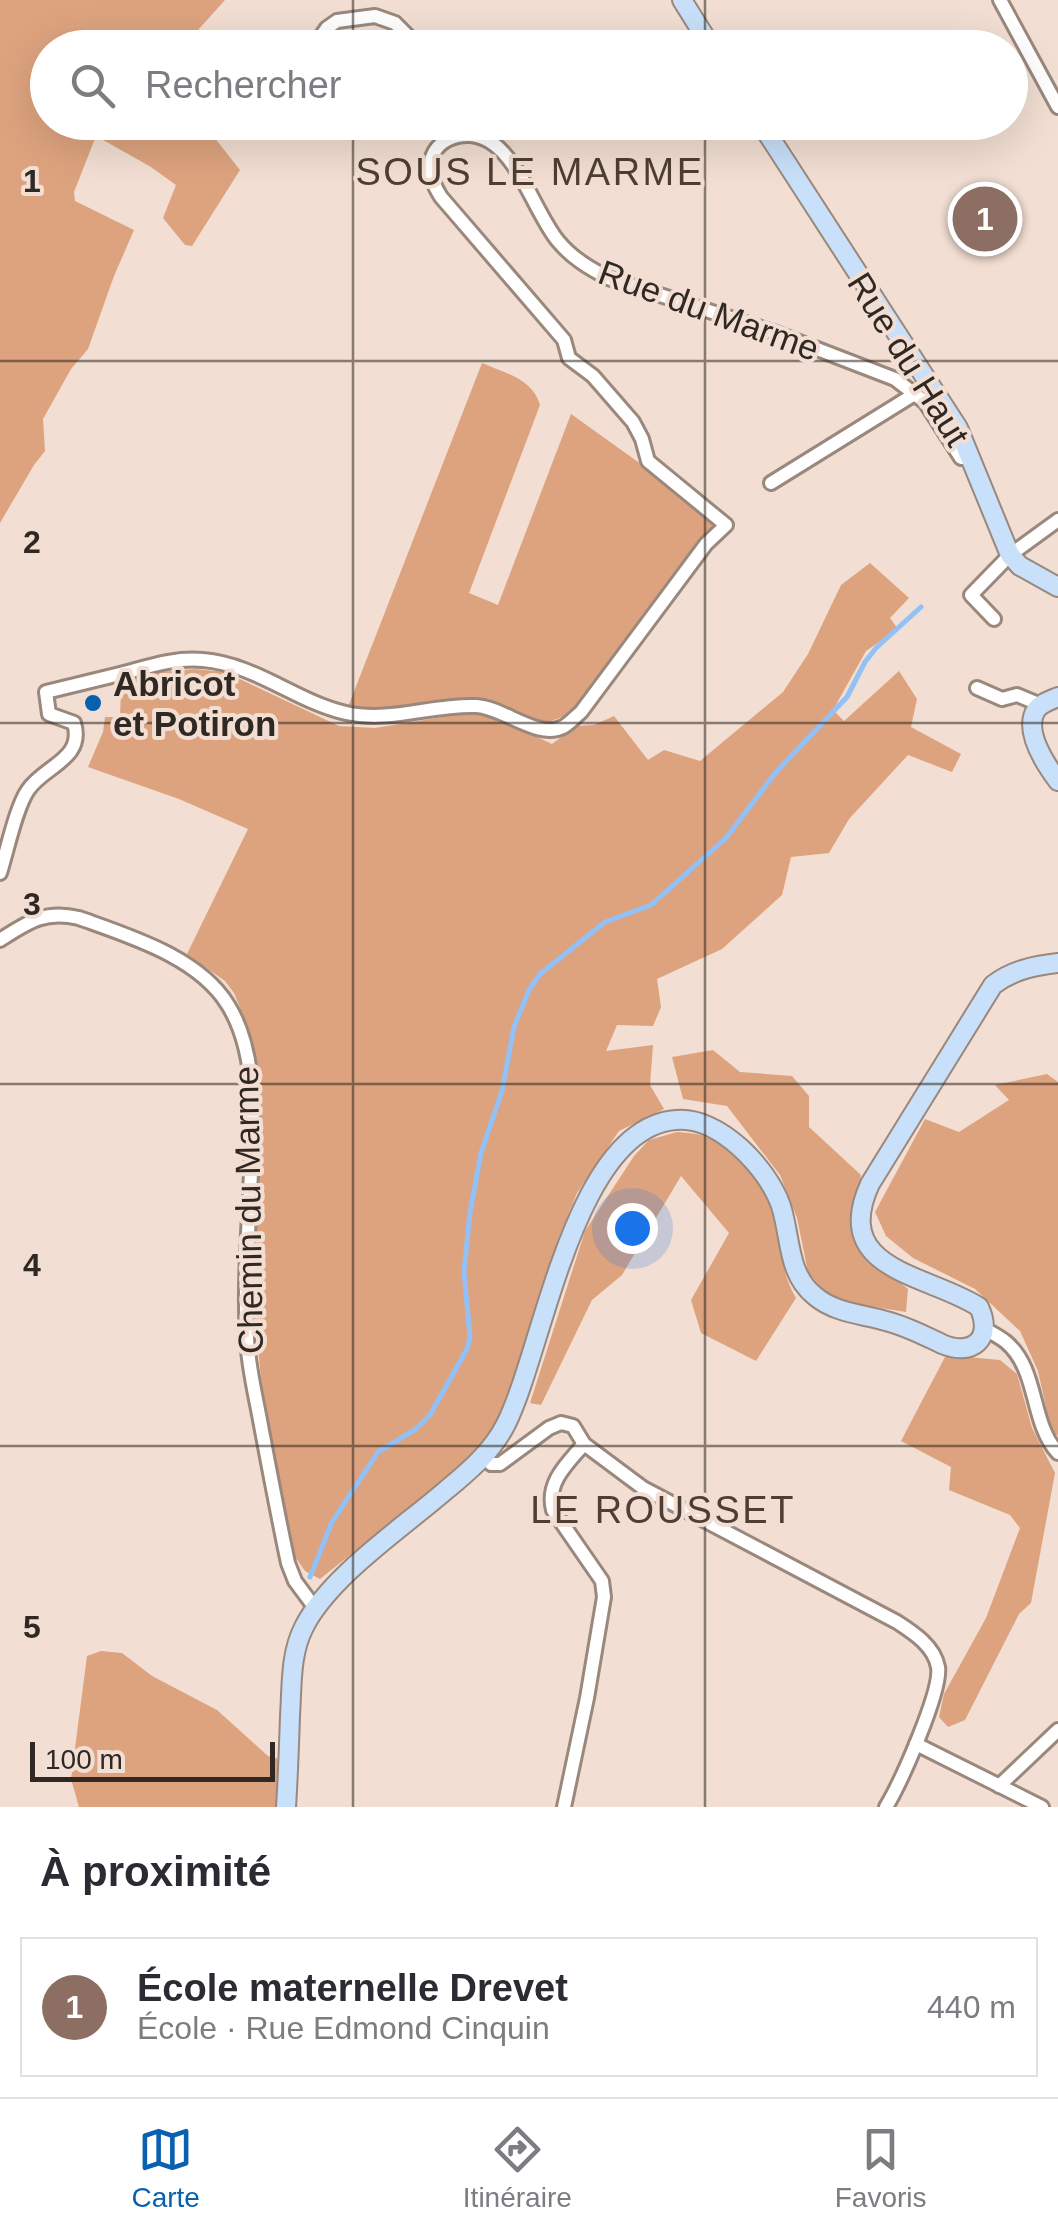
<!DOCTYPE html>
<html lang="fr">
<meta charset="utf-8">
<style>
body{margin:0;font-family:Helvetica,sans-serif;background:#f2f2f3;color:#2b2b33}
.scale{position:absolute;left:30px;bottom:25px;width:245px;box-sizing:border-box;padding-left:10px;border:5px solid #2f2823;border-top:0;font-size:28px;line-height:35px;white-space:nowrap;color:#2f2823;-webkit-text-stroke:8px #f2ded2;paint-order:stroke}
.you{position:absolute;left:632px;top:1228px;width:35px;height:35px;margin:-25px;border:8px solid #fff;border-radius:50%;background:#1a73e8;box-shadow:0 0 0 15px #1a73e833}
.badge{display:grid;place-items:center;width:65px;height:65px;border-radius:50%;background:#0860ae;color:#fff;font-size:32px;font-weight:700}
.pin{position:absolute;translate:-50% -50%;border:5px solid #fff;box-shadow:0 2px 10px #0006}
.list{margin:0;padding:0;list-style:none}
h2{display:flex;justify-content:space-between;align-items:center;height:130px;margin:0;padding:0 40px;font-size:42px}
h2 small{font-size:32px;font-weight:400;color:#7c7c81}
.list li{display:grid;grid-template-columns:65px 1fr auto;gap:30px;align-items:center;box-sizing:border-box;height:140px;margin:0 20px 20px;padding:0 20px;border:2px solid #e1e1e2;border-radius:0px}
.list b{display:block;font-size:38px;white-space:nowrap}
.list p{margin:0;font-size:32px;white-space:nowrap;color:#7c7c81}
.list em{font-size:32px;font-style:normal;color:#7c7c81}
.icon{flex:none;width:55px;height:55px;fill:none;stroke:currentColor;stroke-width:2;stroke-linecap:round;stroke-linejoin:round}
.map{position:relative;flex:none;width:1058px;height:1807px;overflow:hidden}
.search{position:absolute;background:#fff;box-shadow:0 10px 40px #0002;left:30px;right:30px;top:30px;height:110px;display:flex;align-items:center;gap:25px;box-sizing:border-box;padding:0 35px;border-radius:55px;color:#7c7c81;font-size:38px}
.sheet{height:290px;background:#fff}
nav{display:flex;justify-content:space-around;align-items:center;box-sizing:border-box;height:140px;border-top:2px solid #e1e1e2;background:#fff;font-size:28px;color:#7c7c81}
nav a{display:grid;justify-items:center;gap:5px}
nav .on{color:#0860ae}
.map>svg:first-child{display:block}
.green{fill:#dda37e}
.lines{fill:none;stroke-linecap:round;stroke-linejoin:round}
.stream{stroke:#92c1f8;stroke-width:5}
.street-casing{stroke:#9a887d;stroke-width:18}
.secondary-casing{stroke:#9a887d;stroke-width:22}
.street{stroke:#fff;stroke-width:12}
.secondary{stroke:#c8e0f9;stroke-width:18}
.grid{fill:none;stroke:#2f2823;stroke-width:2.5;stroke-opacity:0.55}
.poi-dot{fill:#0860ae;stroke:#f2ded2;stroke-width:4}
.labels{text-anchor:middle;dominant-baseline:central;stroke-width:8;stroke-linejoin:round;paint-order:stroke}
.street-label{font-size:35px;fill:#2f2823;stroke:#f2ded2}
.poi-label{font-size:35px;font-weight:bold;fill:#2f2823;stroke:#f2ded2;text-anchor:start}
.neighbourhood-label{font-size:38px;letter-spacing:2.5px;fill:#4e3e34;stroke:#f2ded2}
.grid-label{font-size:32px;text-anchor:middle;font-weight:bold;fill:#2f2823;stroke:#f2ded2;stroke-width:8;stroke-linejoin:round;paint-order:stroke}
</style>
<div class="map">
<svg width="1058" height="1807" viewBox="0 0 1058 1807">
<rect width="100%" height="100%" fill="#f2ded2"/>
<g class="green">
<path d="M0 0H225L198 30 165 44 163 47 48 48V122L203 123 240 170 192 246 185 245 163 218 176 185 151 167 96 136 74 192 75 201 134 230 114 276 88 349 71 369 43 419 45 451 34 465 0 523Z"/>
<path d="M482 363C505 373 533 379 540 405L469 593 498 605 571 414 687 497 712 522V530L574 713 539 725 491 701 419 705 385 712 348 707Z"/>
<path d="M870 563 909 598 890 618 898 629 866 651 833 710 844 721 899 671 917 699 911 727 961 754 952 772 908 755 849 819 829 853 791 857 782 895 722 949 657 979 661 1007 653 1026 617 1025 606 1051 653 1045 650 1085 664 1109 619 1131 577 1193 558 1239 508 1398 488 1440 463 1465 320 1579 305 1571 293 1554 263 1399 253 1297 259 1183 258 1077 249 1029 234 993 225 981 187 954 248 829 179 799 88 767 103 732 105 717H120L121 691 137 677 149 673 195 669 225 672 339 726 375 728 467 713 487 714 552 744 576 726 594 725 614 716 648 760 664 750 700 761 783 692 808 654 841 585Z"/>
<path d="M713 1050 740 1072 792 1076 809 1096V1127L861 1175 853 1225 860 1252 908 1289 906 1312 831 1300 808 1272 797 1218 780 1175 727 1106 683 1099 672 1057Z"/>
<path d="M1047 1074 1058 1082V1436L1051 1430 1038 1371 1020 1331 975 1289 913 1258 886 1236 875 1212 925 1119 959 1132 1009 1100 995 1085Z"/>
<path d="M677 1132C687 1133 699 1133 708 1138 736 1150 767 1184 774 1214 781 1244 780 1271 796 1298L756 1361 701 1333 691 1300 729 1233 681 1176 622 1275 592 1300 541 1405 530 1403 585 1231 634 1156 649 1140Z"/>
<path d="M946 1355 1000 1360 1017 1374 1032 1428 1055 1473 1031 1603 1019 1614 965 1720 948 1727 939 1717 944 1694 986 1618 1020 1528 1010 1515 949 1490 951 1467 901 1441Z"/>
<path d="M101 1651 122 1653 152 1676 217 1710 268 1756 279 1759 277 1807H79L71 1779 87 1656Z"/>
</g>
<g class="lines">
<path class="stream" d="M310 1577 332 1522 378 1452 416 1429 430 1415 467 1349 470 1337 464 1272 470 1212 481 1153 502 1091 514 1027 529 990 540 974 605 922 651 905 726 838 776 772 847 697 865 662 876 648 921 607"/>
<defs>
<g id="street">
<path d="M1000 0 1058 107"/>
<path d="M313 48 327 28 337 21 375 16 395 23 420 48"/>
<path d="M771 483 913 395"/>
<path d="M994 619 971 595 1010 555 1058 520"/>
<path d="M977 688 1002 699 1017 695 1041 705"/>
<path d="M0 873C7 851 16 807 28 790 44 766 85 759 74 723L49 714 46 692C71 686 95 680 120 674 147 667 175 657 203 660 255 664 297 702 346 713 390 723 433 704 476 706 503 707 538 740 563 727 569 724 575 717 581 712L706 544 726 525 648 461 642 439 633 422 593 376 569 358 564 340 441 197C434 186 429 175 431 161 434 147 445 139 458 136 511 124 531 209 558 241 572 258 589 268 608 278L773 332 895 379 925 402 961 458H970"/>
<path d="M0 940C28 922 44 910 79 918 129 936 199 957 228 1005 260 1056 253 1134 250 1192 248 1240 244 1289 247 1337 248 1365 255 1393 260 1420 269 1468 278 1516 288 1563L295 1581 315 1608"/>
<path d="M985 1329C992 1333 1000 1337 1006 1342 1039 1370 1030 1423 1058 1453"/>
<path d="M484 1456 491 1464H500L549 1428 561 1423 573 1426 584 1444 643 1488 897 1622C914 1633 934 1646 938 1667 942 1691 900 1784 886 1807"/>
<path d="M916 1744 1042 1807"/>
<path d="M999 1786 1058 1730"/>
<path d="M564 1807 587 1698 604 1597 602 1581 553 1510C546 1482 567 1464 584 1444"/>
</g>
<g id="secondary">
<path d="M682 0 712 48"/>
<path d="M760 122 958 428 1010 555 1020 566 1058 587"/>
<path d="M1058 697C1051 700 1041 703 1036 710 1023 731 1046 765 1058 781"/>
<path d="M286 1807C288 1777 289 1746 290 1716 292 1686 290 1654 304 1627 329 1577 402 1528 445 1491 468 1472 492 1452 506 1424 543 1351 574 1127 676 1120 719 1116 768 1168 781 1206 791 1237 787 1274 815 1296 835 1313 862 1314 886 1321 906 1326 923 1335 942 1344 972 1357 994 1339 979 1307 928 1274 830 1271 870 1184L993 985C1013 970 1033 966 1058 963"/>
</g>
</defs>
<use href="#street" class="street-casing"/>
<use href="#secondary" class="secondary-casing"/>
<use href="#street" class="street"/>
<use href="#secondary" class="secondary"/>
</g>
<path class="grid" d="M353 0V48M705 0V48M353 122V1807M705 122V1807M0 361H1058M0 723H1058M0 1084H1058M0 1446H1058"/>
<circle class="poi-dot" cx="93" cy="703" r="10"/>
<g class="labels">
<g class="street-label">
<text transform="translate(709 310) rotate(20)">Rue du Marme</text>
<text transform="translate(909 359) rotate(58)">Rue du Haut</text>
<text transform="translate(248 1210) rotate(-91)">Chemin du Marme</text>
</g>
<g class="poi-label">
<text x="113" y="683">Abricot<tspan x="113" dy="40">et Potiron</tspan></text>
</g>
<g class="neighbourhood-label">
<text x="530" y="172">SOUS LE MARME</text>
<text x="663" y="1510">LE ROUSSET</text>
</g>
</g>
<g class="grid-label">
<text x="32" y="192">1</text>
<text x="32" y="553">2</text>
<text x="32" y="915">3</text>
<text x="32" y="1276">4</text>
<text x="32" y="1638">5</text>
</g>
</svg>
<div class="scale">100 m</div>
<div class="you"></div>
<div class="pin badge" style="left:985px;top:219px;background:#8d6e63">1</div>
<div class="search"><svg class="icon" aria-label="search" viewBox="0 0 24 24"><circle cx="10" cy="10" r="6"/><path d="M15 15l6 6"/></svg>Rechercher</div>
</div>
<section class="sheet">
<h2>À proximité<small></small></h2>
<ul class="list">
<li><span class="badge" style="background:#8d6e63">1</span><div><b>École maternelle Drevet</b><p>École · Rue Edmond Cinquin</p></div><em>440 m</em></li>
</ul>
</section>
<nav>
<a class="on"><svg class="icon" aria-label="map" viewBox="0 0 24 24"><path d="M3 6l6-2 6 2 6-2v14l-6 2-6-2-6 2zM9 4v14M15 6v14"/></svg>Carte</a>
<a><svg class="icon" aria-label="directions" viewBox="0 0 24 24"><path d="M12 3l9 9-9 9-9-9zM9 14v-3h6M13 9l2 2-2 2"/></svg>Itinéraire</a>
<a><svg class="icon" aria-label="saved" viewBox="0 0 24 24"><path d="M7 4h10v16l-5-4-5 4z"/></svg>Favoris</a>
</nav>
